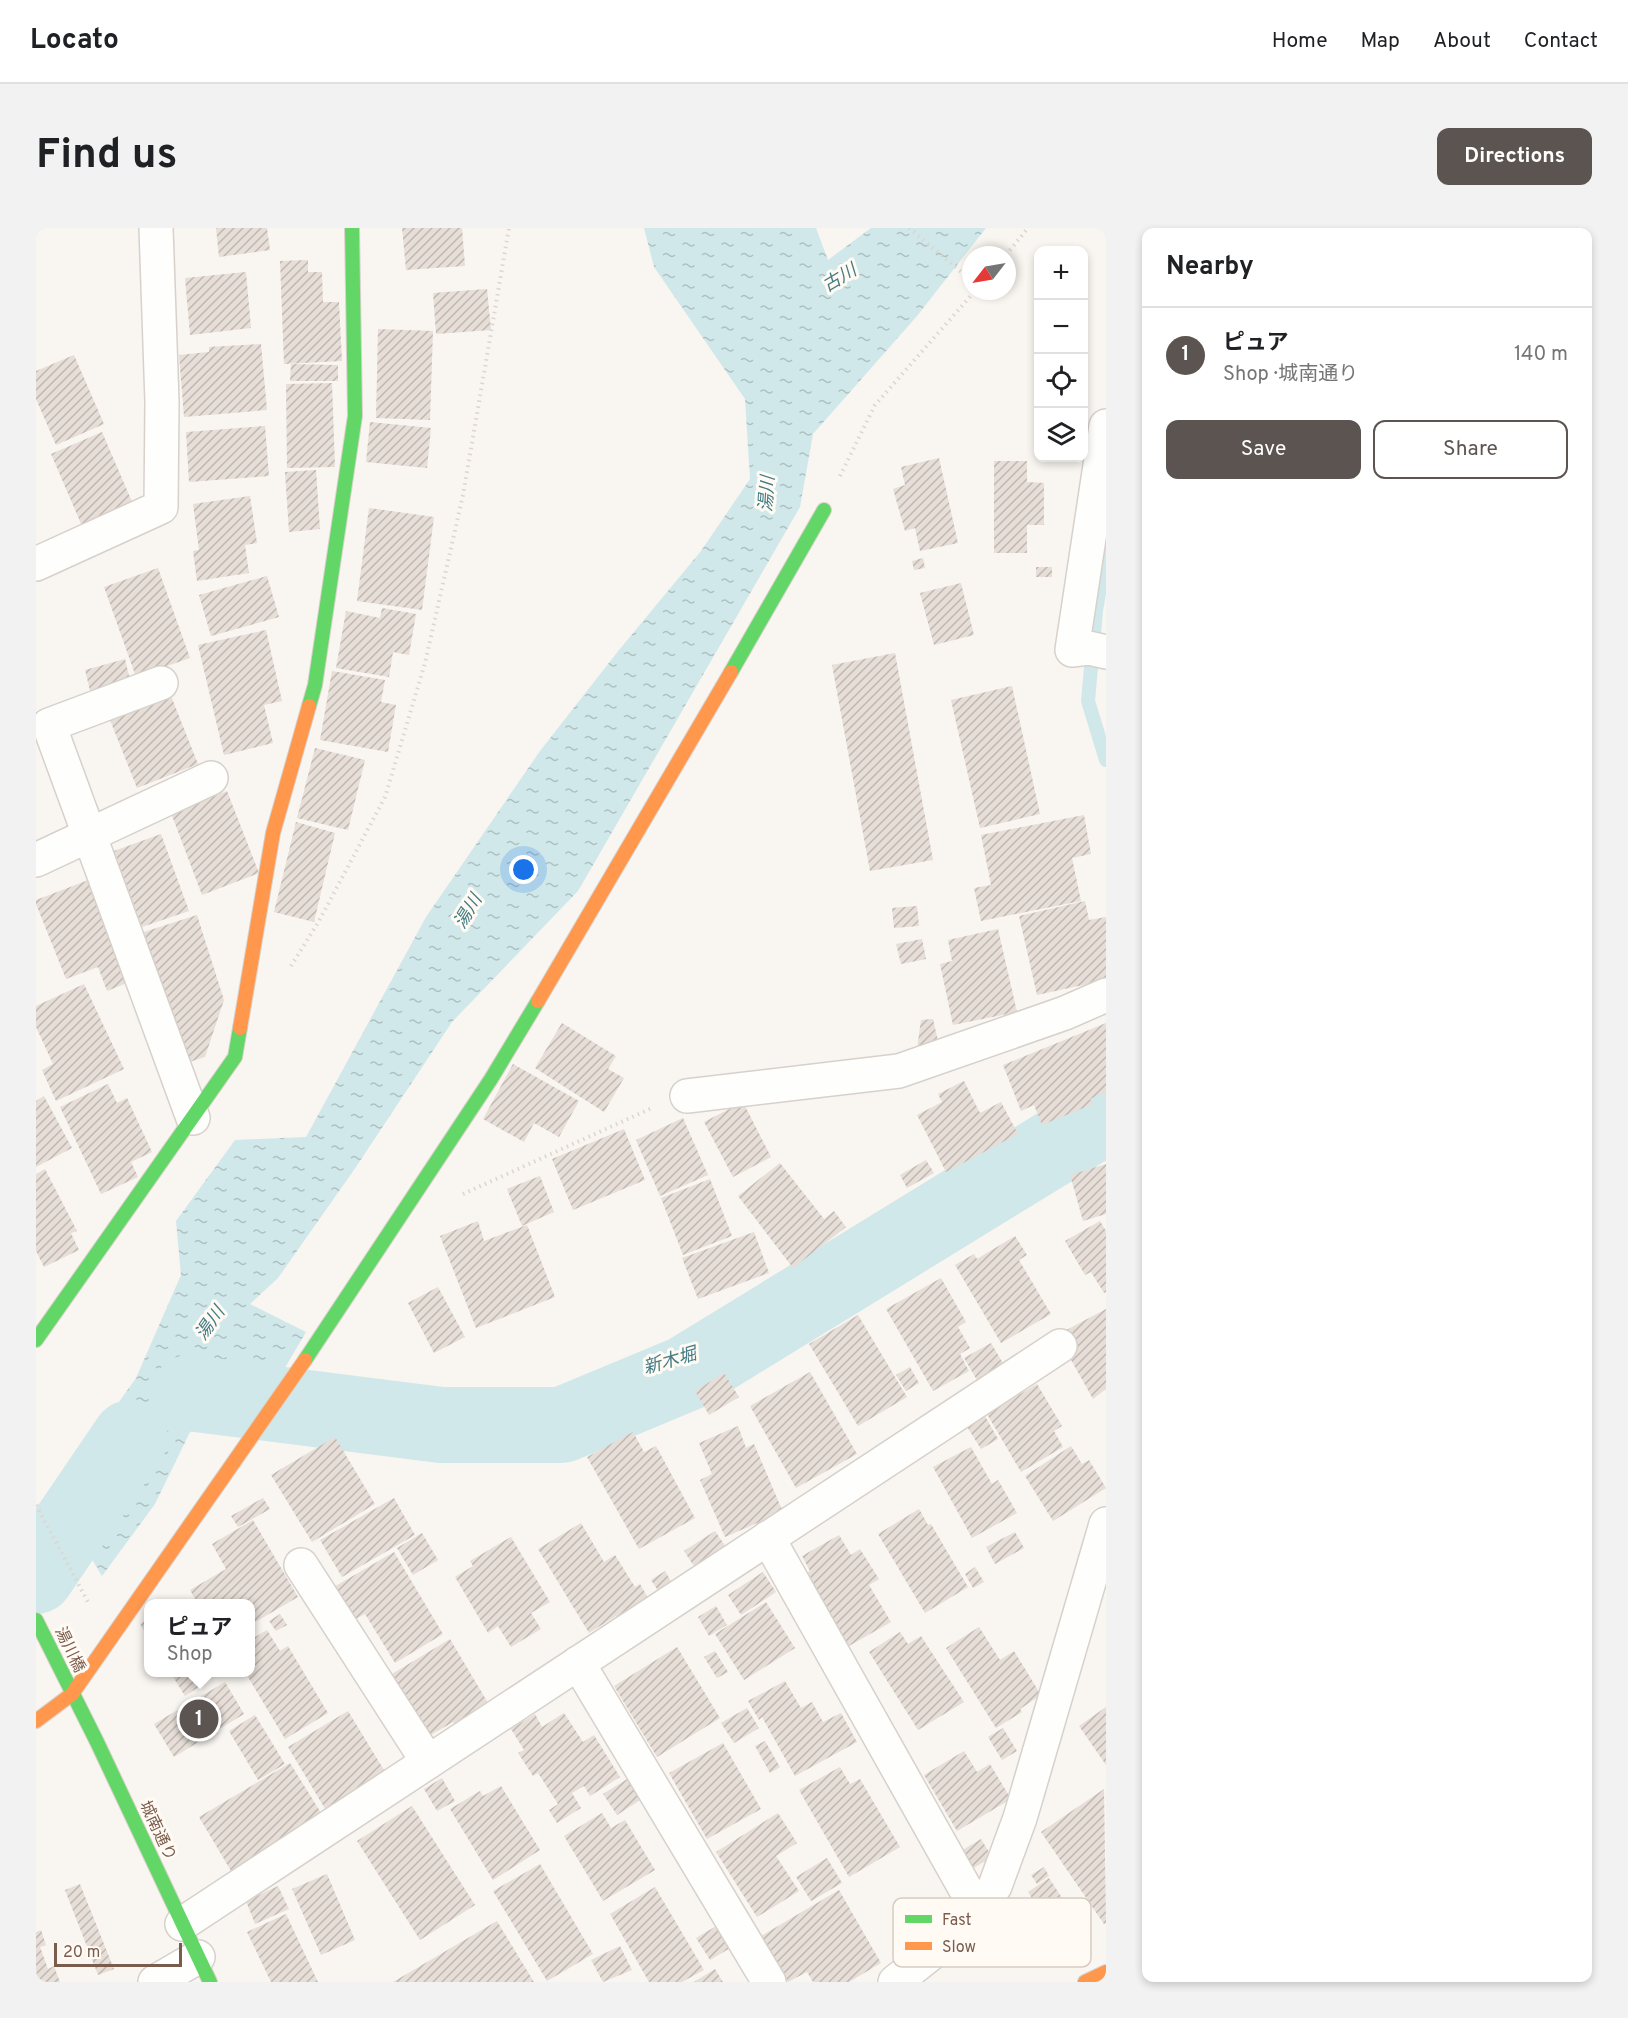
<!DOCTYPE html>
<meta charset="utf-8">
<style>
body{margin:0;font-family:Overpass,"Noto Sans JP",sans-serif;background:#f2f2f2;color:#202124}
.controls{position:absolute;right:18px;top:18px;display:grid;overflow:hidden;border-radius:12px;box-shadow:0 3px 9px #0003}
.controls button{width:54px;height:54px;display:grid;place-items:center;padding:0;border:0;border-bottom:2px solid #e0e0e0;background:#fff;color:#202124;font:30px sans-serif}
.compass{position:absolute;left:926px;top:18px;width:54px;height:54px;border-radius:50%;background:#fff;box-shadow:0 3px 9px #0003;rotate:239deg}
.scale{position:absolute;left:18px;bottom:15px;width:128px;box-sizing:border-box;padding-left:6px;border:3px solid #7a5c4d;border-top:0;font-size:16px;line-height:21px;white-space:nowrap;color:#7a5c4d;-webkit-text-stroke:4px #fffaf3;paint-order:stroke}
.you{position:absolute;left:488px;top:642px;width:21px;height:21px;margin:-15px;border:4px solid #fff;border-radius:50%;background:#1a73e8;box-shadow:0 0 0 9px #1a73e833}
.badge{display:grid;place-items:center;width:39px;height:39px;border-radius:50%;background:#5c5450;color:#fff;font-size:20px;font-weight:700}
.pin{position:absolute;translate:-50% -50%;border:3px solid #fff;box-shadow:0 2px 6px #0006}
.popup{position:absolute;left:108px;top:1371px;width:111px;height:78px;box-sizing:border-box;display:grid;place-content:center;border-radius:12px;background:#fff;filter:drop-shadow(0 2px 4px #0005);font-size:20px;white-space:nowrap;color:#757577}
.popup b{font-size:22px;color:#202124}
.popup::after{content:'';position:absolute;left:50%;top:100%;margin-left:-12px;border:12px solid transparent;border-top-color:#fff}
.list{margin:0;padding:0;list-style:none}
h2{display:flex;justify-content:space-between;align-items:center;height:78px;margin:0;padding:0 24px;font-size:26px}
h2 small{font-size:20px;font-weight:400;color:#757577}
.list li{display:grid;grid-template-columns:39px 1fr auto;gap:18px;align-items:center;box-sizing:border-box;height:96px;padding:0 24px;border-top:2px solid #e0e0e0}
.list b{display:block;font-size:22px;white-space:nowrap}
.list p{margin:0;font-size:20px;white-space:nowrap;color:#757577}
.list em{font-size:20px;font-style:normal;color:#757577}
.actions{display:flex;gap:12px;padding:18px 24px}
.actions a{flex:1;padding:14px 0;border:2px solid #5c5450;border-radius:12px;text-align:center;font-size:21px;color:#5c5450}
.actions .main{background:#5c5450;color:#fff}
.icon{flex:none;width:33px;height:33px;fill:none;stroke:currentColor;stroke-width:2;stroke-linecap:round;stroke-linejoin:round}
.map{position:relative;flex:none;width:1070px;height:1754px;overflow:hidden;border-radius:12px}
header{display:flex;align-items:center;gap:36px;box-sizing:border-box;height:84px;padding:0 30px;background:#fff;border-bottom:2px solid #e0e0e0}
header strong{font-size:28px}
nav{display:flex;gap:33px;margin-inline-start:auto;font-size:21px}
.intro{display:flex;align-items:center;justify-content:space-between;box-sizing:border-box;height:144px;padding:0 36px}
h1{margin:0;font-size:42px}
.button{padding:15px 27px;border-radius:12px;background:#5c5450;color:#fff;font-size:21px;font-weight:700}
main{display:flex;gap:36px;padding:0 36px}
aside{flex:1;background:#fff;border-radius:12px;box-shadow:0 3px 9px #0003}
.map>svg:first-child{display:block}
.water{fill:url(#water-ripples)}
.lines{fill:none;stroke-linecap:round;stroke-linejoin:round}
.stream{stroke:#d0e8ea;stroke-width:14}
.river{stroke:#d0e8ea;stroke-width:76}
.building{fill:url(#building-hatch)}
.street-casing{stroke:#d7d1cb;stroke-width:36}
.fast-casing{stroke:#d9d2cb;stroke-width:16}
.slow-casing{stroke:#d9d2cb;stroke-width:16}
.path{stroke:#dcd5d0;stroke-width:4;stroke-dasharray:1.5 4.5;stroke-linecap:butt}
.street{stroke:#fefefd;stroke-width:33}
.fast{stroke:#63d668;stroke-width:14}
.slow{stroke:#ff974d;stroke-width:14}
.labels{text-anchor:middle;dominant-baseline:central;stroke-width:6;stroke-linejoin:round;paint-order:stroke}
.street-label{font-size:16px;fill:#7a5c4d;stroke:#fffaf3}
.water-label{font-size:18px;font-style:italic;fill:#437c86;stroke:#fffaf3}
.key{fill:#fffaf3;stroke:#d7cbc1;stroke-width:1.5}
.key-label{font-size:16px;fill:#7a5c4d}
</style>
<header>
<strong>Locato</strong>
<nav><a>Home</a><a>Map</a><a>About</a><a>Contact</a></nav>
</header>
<div class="intro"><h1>Find us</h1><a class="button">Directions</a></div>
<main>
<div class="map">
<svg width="1070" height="1754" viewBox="0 0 1070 1754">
<defs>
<pattern id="water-ripples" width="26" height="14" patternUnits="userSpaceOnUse" patternTransform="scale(1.5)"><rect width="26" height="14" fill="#d0e8ea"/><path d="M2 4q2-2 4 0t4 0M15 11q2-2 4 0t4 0" fill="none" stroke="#aebfc0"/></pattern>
<pattern id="building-hatch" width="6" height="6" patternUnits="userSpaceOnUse" patternTransform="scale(1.5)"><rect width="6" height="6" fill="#e6ded7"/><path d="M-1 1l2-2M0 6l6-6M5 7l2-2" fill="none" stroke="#bfb7b1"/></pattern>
</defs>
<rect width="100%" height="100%" fill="#f9f5f0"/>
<path class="water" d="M608 0H780L792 32 835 0H950L881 88 777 206 764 279 542 663 416 794 320 939 242 1050 214 1076 270 1104 217 1194 166 1188 153 1206 119 1276 66 1348 17 1267 100 1150 145 1047 140 993 199 912 270 909 390 689 504 523 583 422 665 323 714 251 709 171 618 39Z"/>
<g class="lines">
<path class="stream" d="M1070 323 1060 383 1052 473 1070 532"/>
<g class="river">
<path d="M153 1165 405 1197H526L651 1145 1050 900 1070 891"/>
<path d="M0 1348 94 1210"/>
</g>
</g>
<g class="building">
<path d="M180 0H231L234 22 183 29Z"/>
<path d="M366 0H426L429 38 370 42Z"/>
<path d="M272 32V44H286L287 74H303L306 133 248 136 244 33Z"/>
<path d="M210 44 215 100 154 107 149 50Z"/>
<path d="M451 61 455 102 400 106 397 65Z"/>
<path d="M342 101 397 103 394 192 340 190Z"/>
<path d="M225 116 231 182 148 189 143 127 173 124V119Z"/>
<path d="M38 127 68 196 20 217 0 171V143Z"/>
<path d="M255 136 302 137V153H254Z"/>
<path d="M296 155 299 239 251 240 250 156Z"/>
<path d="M334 194 395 200 391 240 330 234Z"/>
<path d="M229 198 233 248 153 254 150 204Z"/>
<path d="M66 204 100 283 49 305 15 226Z"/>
<path d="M903 230 922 315 884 323 879 300 869 303 857 261 869 257 865 239Z"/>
<path d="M958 233H991V254L1008 255V297H991V325H958Z"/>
<path d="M280 242 284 301 253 304 249 244Z"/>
<path d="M214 268 221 315 209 317 213 345 161 353 157 323 163 322 157 276Z"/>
<path d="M333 280 398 289 386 382 321 373Z"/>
<path d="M887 330 889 340 878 342 876 333Z"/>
<rect x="1000" y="339" width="16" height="10"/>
<path d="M122 340 154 430 100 449 68 359Z"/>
<path d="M231 348 243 389 175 408 163 367Z"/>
<path d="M925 355 938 407 898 417 884 365Z"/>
<path d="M346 380 380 386 373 427 357 424 353 449 300 440 310 383 344 390Z"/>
<path d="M230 402 246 473 228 477 237 515 188 527 162 417Z"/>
<path d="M859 425 897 632 834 643 796 437Z"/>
<path d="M89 431 95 456 55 467 49 442Z"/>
<path d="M296 443 349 452 345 474 360 477 352 524 284 512Z"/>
<path d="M976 458 1004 586 944 600 915 472Z"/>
<path d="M135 468 162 536 101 560 74 492Z"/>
<path d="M279 520 329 532 312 602 261 590Z"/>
<path d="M191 563 223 645 166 667 135 585Z"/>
<path d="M1048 587 1055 626 1036 630 1045 673 945 693 938 660 955 657 945 607Z"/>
<path d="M260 594 299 605 278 694 238 684Z"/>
<path d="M125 606 153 683 106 699 78 623Z"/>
<path d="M55 651 96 753 71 763 62 739 30 751 0 676V672Z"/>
<path d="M1049 673 1053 692 1070 689V752L1001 767 983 688Z"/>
<path d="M881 678 883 698 858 700 856 680Z"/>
<path d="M161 687 188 772 169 829 150 835 108 704Z"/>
<path d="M962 701 981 784 917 797 904 736 916 733 912 712Z"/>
<path d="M886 711 890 731 865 736 860 716Z"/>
<path d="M48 756 88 841 20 873 6 842 17 836 0 799V778Z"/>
<path d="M897 791 904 822 880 828 885 792Z"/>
<path d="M526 795 580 828 572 841 588 850 568 884 499 840Z"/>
<path d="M1070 795V864L1054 871 1057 876 1006 897 998 877 985 883 967 837Z"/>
<path d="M477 836 543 873 523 909 498 895 488 914 447 891Z"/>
<path d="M928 853 944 885 965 874 982 906 910 944 881 887 906 874 902 866Z"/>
<path d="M72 856 81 875 91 870 116 924 95 934 102 949 65 966 24 879Z"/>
<path d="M8 868 36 920 0 939V873Z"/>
<path d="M707 874 735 929 697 949 668 894Z"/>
<path d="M647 890 672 947 624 968 600 912Z"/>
<path d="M588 901 609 952 537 982 516 931Z"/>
<path d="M890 932 898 945 871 960 864 947Z"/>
<path d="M744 935 788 991 798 983 810 999 757 1040 702 968Z"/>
<path d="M1070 936V986L1047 993 1034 947Z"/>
<path d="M9 941 41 1003 35 1005 43 1022 8 1039 0 1023V946Z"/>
<path d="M504 948 518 984 486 998 471 961Z"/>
<path d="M674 951 696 1008 647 1027 625 970Z"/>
<path d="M442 993 448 1013 491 997 519 1069 440 1100 404 1008Z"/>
<path d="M1064 993 1070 1003V1064L1068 1065 1055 1044 1049 1047 1029 1013Z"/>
<path d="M718 1004 733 1045 662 1071 646 1030Z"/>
<path d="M979 1008 991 1027 983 1032 1015 1086 965 1115 919 1037 938 1026 941 1031Z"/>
<path d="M905 1050 930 1094 922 1099 934 1120 924 1126 933 1143 897 1163 850 1081Z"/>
<path d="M402 1059 429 1109 398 1125 372 1075Z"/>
<path d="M1070 1081V1161L1057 1171 1021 1107Z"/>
<path d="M822 1087 871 1169 822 1198 773 1116Z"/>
<path d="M955 1115 968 1137 941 1152 928 1130Z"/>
<path d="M874 1139 883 1155 870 1163 860 1147Z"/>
<path d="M774 1144 821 1226 760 1260 714 1178Z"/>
<path d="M688 1145 703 1169 673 1187 659 1163Z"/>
<path d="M1001 1156 1026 1198 1018 1203 1027 1219 985 1244 951 1186Z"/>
<path d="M946 1183 962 1211 945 1221 928 1194Z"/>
<path d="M702 1198 710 1220 718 1216 747 1284 689 1309 664 1252 676 1246 663 1215Z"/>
<path d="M597 1204 608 1224 620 1218 659 1290 603 1321 551 1229Z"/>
<path d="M299 1209 339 1276 276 1314 235 1247Z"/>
<path d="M1035 1218 1046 1236 1053 1232 1070 1260 1017 1293 989 1248Z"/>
<path d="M935 1219 956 1256 962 1252 981 1285 936 1310 897 1239Z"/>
<path d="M227 1270 234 1281 202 1299 195 1288Z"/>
<path d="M358 1270 379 1307 306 1349 284 1312Z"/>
<path d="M883 1281 892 1297 895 1296 932 1359 889 1385 842 1306Z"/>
<path d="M217 1292 262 1369 214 1397V1376H162L154 1362 190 1341 176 1316Z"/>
<path d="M545 1295 568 1334 579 1327 599 1359 604 1356 619 1382 588 1402 580 1388 553 1405 502 1321Z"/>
<path d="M679 1303 696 1328 665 1349 648 1323Z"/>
<path d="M979 1304 988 1320 959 1336 950 1319Z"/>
<path d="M386 1305 402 1332 377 1347 361 1320Z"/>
<path d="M803 1307 815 1327 824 1321 843 1351 833 1357 855 1394 806 1422 764 1349 774 1343 766 1328Z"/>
<path d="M475 1309 514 1374 495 1385 505 1401 475 1419 462 1398 452 1405 419 1349 437 1338 434 1333Z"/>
<path d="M358 1324 407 1406 359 1435 329 1386 318 1392 298 1359Z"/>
<path d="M939 1339 948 1354 937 1360 929 1346Z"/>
<path d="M629 1343 642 1365 629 1373 615 1352Z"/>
<path d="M727 1344 740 1364 705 1387 692 1367Z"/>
<path d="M730 1374 759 1420 708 1452 679 1406Z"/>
<path d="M680 1378 691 1397 673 1408 662 1389Z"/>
<path d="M244 1386 251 1397 240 1403 233 1393Z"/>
<path d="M112 1390V1409L104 1396Z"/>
<path d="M943 1399 964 1432 978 1423 1005 1467 984 1481 986 1484 960 1500 910 1420Z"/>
<path d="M231 1402 244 1423 252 1418 292 1485 249 1511 209 1444H214V1412Z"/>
<path d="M864 1404 872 1416 885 1408 928 1474 882 1502 833 1424Z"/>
<path d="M414 1411 458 1485 424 1506 417 1494 393 1508 356 1446Z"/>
<path d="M641 1419 684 1490 621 1529 578 1458Z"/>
<path d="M679 1423 692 1444 681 1450 668 1429Z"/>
<path d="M134 1444H185L149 1468Z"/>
<path d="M749 1453 765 1480 776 1474 787 1494 805 1485 821 1514 759 1548 726 1489 723 1492 712 1473Z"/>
<path d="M189 1454 208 1486 138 1529 118 1496Z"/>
<path d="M1070 1479V1537L1043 1498Z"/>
<path d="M711 1480 723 1500 698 1515 685 1495Z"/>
<path d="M312 1483 351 1547 291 1584 252 1519Z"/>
<path d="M528 1485 547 1514 558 1507 584 1549 554 1568 548 1558 536 1565 545 1580 521 1595 513 1582 522 1576 502 1545 497 1548 482 1525 488 1522 475 1501 499 1486 506 1499Z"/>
<path d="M219 1487 249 1536 222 1552 193 1503Z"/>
<path d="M967 1500 981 1523 966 1532 952 1509Z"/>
<path d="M729 1513 744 1539 734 1545 719 1518Z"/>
<path d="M687 1515 725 1581 671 1611 633 1545Z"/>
<path d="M928 1523 941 1544 954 1536 975 1571 921 1603 888 1547Z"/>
<path d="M254 1535 287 1588 195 1643 163 1589Z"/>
<path d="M804 1539 814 1556 824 1551 864 1619 813 1649 763 1562Z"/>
<path d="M596 1548 609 1569 581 1587 567 1566Z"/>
<path d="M406 1550 419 1573 401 1583 388 1561Z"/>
<path d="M465 1558 504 1622 457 1652 414 1581 444 1563 447 1568Z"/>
<path d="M1068 1561 1070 1695 1068 1696 1005 1604Z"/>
<path d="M376 1578 439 1677 384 1712 321 1613Z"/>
<path d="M566 1585 575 1600 589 1592 619 1642 567 1673 528 1608Z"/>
<path d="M742 1585 761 1615 740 1628 763 1663 721 1689 680 1624Z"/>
<path d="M945 1611 956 1629 931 1644 920 1626Z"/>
<path d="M791 1630 806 1655 775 1673 760 1649Z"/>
<path d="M504 1636 557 1726 511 1753 457 1663Z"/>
<path d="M1008 1639 1013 1648 1001 1656 995 1647Z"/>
<path d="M291 1646 319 1712 285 1727 256 1661Z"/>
<path d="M1013 1650 1028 1673 1007 1687 992 1664Z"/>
<path d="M44 1656 78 1741 62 1747 29 1662Z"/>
<path d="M242 1658 253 1681 219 1696 210 1673Z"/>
<path d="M619 1659 668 1742 646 1754H613L574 1686Z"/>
<path d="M803 1662 845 1735 813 1754H777L771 1744 752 1754 725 1708Z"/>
<path d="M1019 1682 1032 1711 972 1739 967 1728 977 1701Z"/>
<path d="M250 1686 282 1754H235L211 1704Z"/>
<path d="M461 1693 498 1754H357Z"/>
<path d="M682 1697 696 1719 674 1732 660 1710Z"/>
<path d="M5 1702 10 1717 4 1719 12 1741 18 1738 24 1754H0V1704Z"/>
<path d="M584 1718 596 1742 567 1754 555 1732Z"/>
<path d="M679 1741 687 1754H658Z"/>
</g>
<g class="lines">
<defs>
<g id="street">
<path d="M1070 198 1036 422 1053 420 1070 424"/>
<path d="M0 336 125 279 126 174 120 0"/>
<path d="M125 455 13 497 157 890"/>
<path d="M0 632 175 550"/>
<path d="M651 868 863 843 1029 785 1070 767"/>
<path d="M732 1310 943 1685"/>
<path d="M265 1337 392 1534"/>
<path d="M542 1435 733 1754"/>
<path d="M146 1696 1024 1118"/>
<path d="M119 1754 162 1729"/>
<path d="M859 1754 936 1693 959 1658 984 1590 1070 1296"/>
</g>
<g id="fast">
<path d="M695 444 788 282"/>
<path d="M273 478 279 457 319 188 316 0"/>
<path d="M0 1112 199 829 204 800"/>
<path d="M269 1132 455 851 502 773"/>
<path d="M0 1392 61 1514 174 1754"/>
</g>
<g id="slow">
<path d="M502 773 695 444"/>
<path d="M204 800 237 605 273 478"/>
<path d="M0 1493 36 1466 269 1132"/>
<path d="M1049 1754 1070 1744"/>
</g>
</defs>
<use href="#street" class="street-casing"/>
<use href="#fast" class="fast-casing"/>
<use href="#slow" class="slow-casing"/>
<g class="path">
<path d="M873 0 935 52"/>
<path d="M970 27 992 0"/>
<path d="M804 248 839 177 939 63"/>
<path d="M255 738 283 693 349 569 389 435 427 267 473 0"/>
<path d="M427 966 616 880"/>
<path d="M0 1277 52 1374"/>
</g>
<use href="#street" class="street"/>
<use href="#fast" class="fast"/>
<use href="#slow" class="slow"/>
</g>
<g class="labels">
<g class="street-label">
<text transform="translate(33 1422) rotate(64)">湯川橋</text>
<text transform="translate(121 1603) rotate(65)">城南通り</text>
</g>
<g class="water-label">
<text transform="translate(804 51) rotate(-31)">古川</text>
<text transform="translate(732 266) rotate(-86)">湯川</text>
<text transform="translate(433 684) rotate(-59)">湯川</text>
<text transform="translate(175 1096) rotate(-55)">湯川</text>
<text transform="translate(634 1134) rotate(-16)">新木堀</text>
</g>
</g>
<rect x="857" y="1670" width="198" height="69" rx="9" class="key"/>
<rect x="869" y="1687" width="27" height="8" fill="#63d668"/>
<rect x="869" y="1714" width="27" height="8" fill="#ff974d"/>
<g class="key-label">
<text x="906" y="1697">Fast</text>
<text x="906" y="1724">Slow</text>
</g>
</svg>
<div class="controls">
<button>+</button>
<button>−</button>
<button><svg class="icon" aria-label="locate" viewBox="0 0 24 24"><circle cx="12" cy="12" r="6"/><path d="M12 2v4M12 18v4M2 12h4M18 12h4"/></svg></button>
<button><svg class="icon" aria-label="layers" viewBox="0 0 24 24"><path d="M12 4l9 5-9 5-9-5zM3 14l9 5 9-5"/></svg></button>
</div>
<svg class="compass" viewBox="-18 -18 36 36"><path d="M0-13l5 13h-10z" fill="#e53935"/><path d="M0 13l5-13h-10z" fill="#757577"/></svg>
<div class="scale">20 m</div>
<div class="you"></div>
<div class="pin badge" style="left:163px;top:1491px">1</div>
<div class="popup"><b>ピュア</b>Shop</div>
</div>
<aside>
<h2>Nearby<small></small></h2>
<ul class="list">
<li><span class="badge">1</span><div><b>ピュア</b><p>Shop · 城南通り</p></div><em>140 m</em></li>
</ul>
<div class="actions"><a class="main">Save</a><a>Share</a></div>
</aside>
</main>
